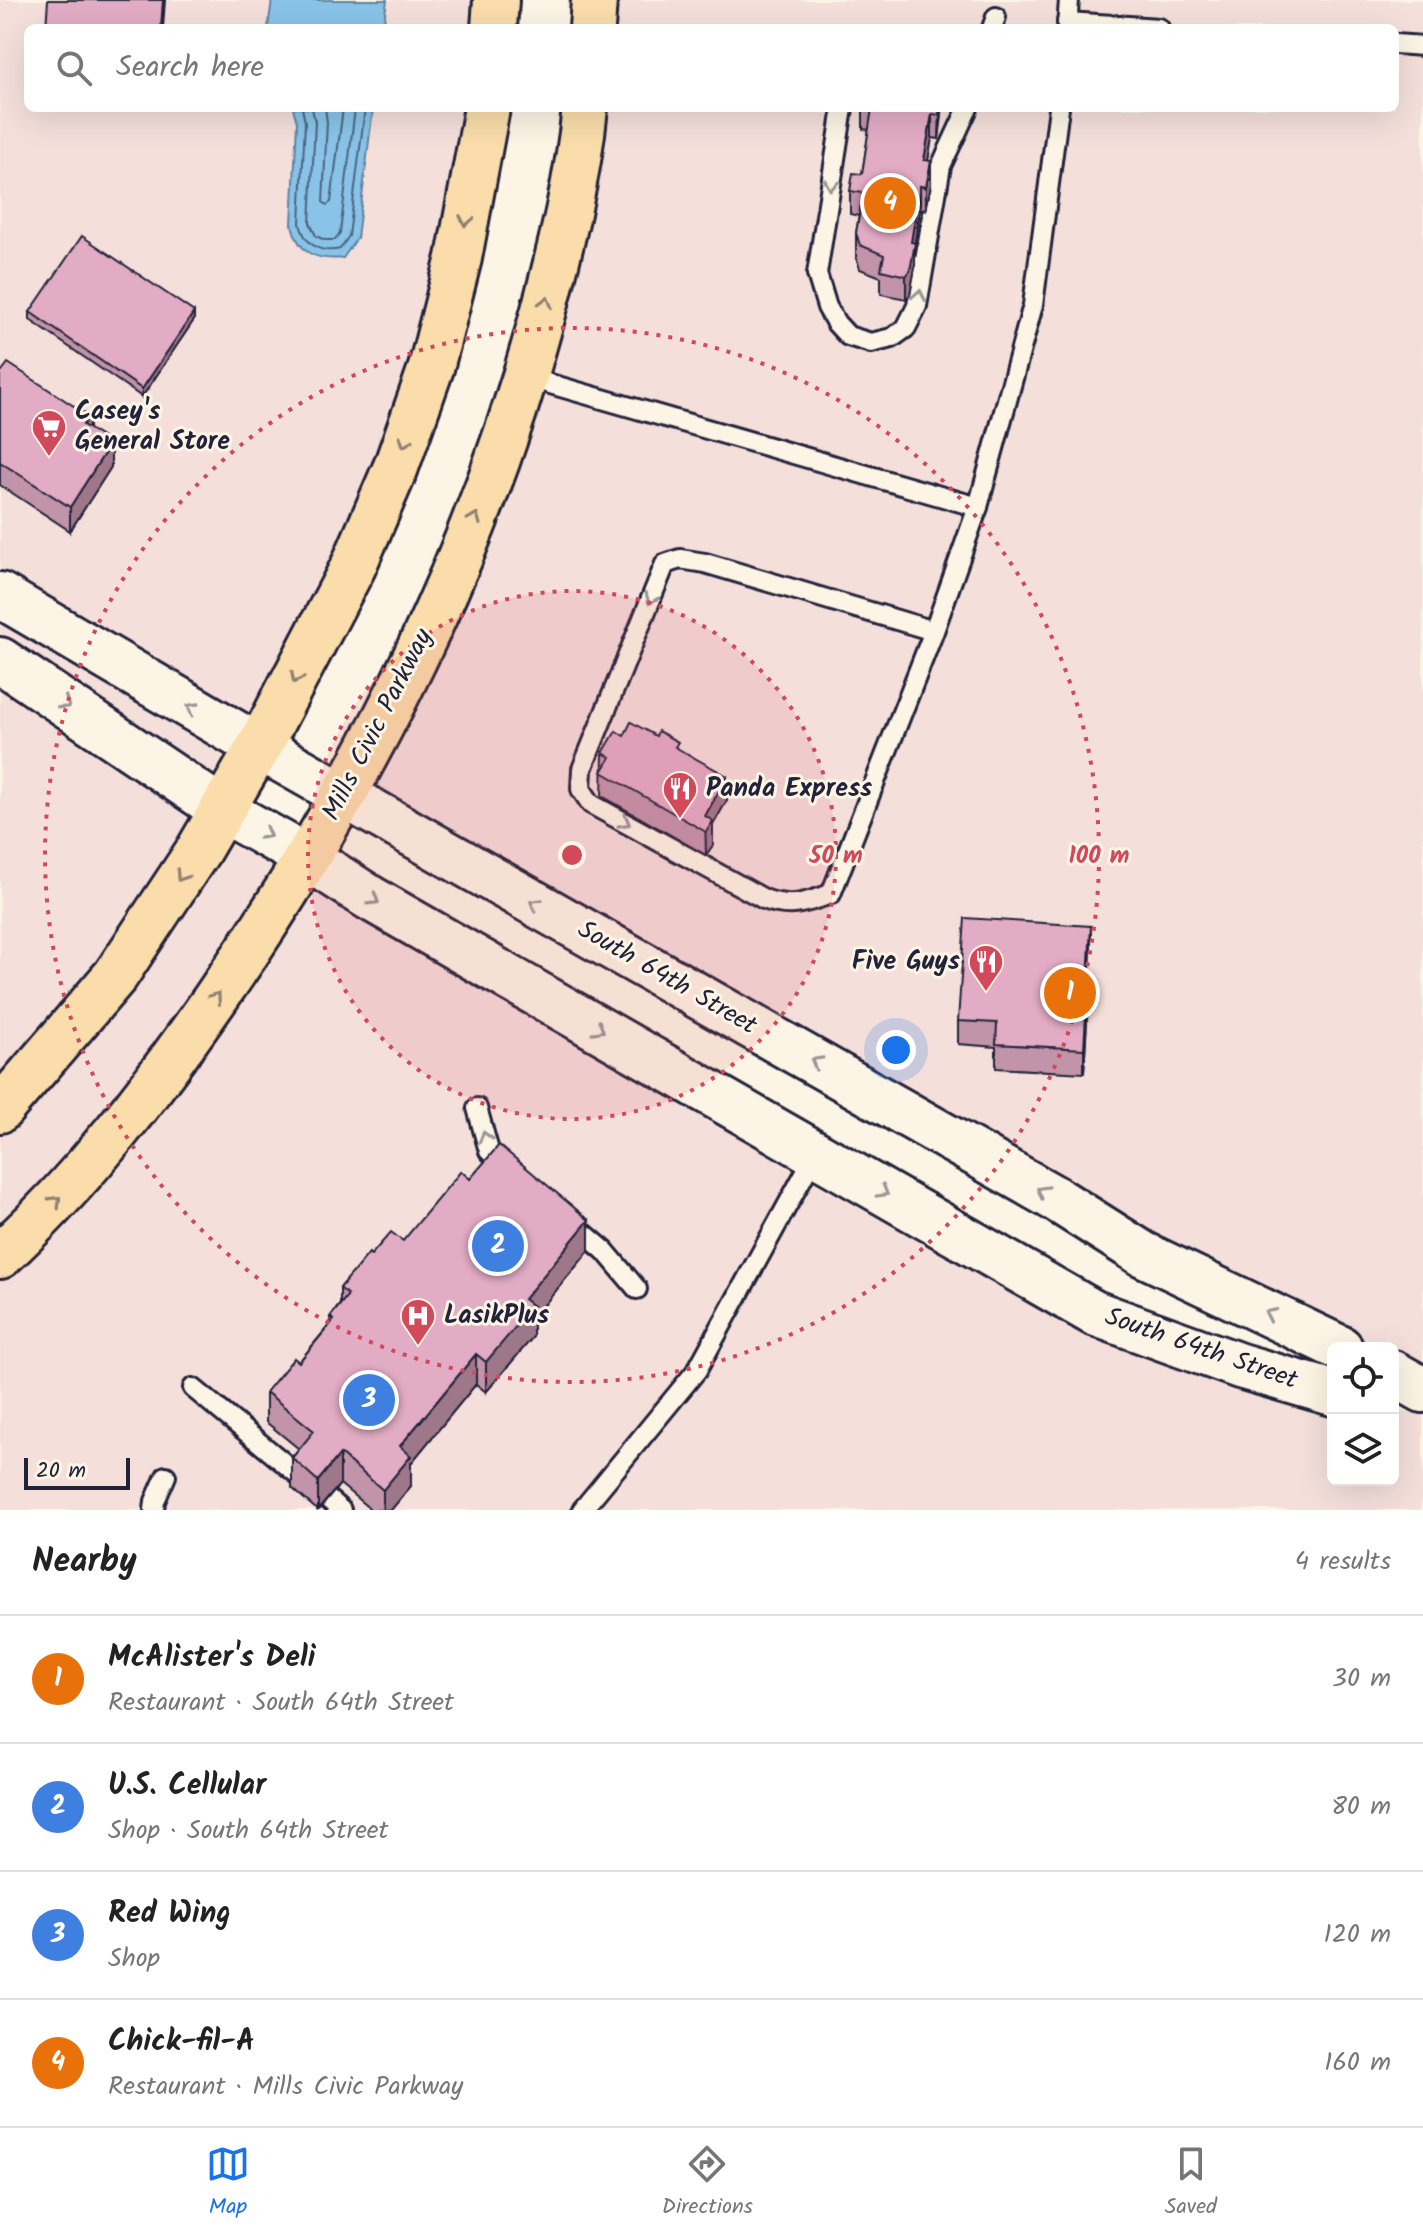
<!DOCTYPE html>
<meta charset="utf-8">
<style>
body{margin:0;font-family:Kalam,sans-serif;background:#f6f6f6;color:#222}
.controls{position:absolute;right:24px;bottom:24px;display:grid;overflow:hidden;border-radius:12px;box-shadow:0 8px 32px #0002}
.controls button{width:72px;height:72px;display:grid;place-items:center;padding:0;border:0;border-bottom:2px solid #e0e0e0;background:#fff;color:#222;font:40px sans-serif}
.scale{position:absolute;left:24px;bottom:20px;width:106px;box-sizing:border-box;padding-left:8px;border:4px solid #22223b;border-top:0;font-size:22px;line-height:28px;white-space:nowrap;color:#22223b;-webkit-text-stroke:6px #fcf5e5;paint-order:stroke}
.you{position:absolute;left:896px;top:1050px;width:28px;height:28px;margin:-20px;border:6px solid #fff;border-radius:50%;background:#1a73e8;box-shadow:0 0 0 12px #1a73e833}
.badge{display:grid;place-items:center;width:52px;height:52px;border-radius:50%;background:#1a73e8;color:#fff;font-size:26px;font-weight:700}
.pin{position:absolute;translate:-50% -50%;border:4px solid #fff;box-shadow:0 2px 8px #0006}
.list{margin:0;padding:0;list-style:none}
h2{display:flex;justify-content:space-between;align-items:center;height:104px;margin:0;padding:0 32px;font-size:34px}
h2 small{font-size:26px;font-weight:400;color:#767676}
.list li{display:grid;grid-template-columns:52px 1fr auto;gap:24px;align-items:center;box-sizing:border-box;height:128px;padding:0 32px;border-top:2px solid #e0e0e0}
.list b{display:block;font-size:30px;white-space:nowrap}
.list p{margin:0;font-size:26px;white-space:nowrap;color:#767676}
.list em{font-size:26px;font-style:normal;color:#767676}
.icon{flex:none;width:44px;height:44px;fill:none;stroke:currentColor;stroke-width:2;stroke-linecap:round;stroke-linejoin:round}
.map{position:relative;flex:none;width:1423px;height:1510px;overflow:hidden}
.search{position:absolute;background:#fff;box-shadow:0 8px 32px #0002;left:24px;right:24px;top:24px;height:88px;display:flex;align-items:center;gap:20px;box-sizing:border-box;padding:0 28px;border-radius:12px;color:#767676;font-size:30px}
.sheet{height:616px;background:#fff}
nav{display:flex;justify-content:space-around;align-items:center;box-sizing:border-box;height:112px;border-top:2px solid #e0e0e0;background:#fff;font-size:22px;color:#767676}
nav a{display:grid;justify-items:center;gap:4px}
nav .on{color:#1a73e8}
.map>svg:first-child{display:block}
.built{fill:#f4dfdb}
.water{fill:#89c4e8;stroke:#6083a3;stroke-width:2}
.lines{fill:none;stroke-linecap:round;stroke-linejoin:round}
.shore{stroke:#4b6380;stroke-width:2}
.lane-casing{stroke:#22223b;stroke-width:24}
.secondary-casing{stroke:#22223b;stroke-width:50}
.primary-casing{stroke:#22223b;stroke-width:50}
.lane{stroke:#fcf5e5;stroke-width:18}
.secondary{stroke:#fcf5e5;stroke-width:44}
.primary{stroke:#faddab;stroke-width:44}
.wall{fill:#c294a9;stroke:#22223b;stroke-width:2}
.shaded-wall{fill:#9e7889;stroke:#22223b;stroke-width:2}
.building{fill:#e2acc4;stroke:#22223b;stroke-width:2}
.oneway{stroke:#9a9698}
.oneway2{stroke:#8e8073}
.ring{fill:none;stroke:#d1495b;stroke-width:4;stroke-dasharray:4 8}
.labels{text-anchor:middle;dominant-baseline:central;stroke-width:6;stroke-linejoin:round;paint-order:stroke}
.poi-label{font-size:26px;font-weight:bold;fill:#22223b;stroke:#fcf5e5;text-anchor:start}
.street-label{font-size:26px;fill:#22223b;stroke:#fcf5e5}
.centre{fill:#d1495b;stroke:#fcf5e5;stroke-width:4}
.ring-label{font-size:24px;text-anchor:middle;font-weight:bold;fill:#d1495b;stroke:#fcf5e5;stroke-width:6;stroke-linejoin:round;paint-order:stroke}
</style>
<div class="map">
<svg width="1423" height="1510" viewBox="0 0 1423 1510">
<rect width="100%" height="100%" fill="#fcf5e5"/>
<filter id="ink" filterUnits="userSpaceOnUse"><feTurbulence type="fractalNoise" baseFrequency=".0125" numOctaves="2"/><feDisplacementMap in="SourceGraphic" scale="16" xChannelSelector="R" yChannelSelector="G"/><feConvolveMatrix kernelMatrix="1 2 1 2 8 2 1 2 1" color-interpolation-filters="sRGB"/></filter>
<g filter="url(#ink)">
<g class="built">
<path d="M0 0H496L494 28H28V108H487L431 368 224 811 995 1257 1333 1393V1480H1393V1409L1423 1415V1492L1420 1510H0Z"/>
<path d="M594 0H1423V1390L1393 1373V1348H1340L343 795 446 591 585 108H1395V28H592Z"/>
</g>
<g class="water">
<path d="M272 0H387L383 28H268Z"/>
<path d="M293 108H373L357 238 343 258C316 261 298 253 292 224L297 122Z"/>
</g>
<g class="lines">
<g class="shore">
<path d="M302 108 305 122 300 223C304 244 320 254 340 249L349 236 365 108"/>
<path d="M312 108 315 122 310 223 316 236 325 240H335L340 233 355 108"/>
<path d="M325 108 327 122 323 202 327 205 331 202 343 108"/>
</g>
<defs>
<g id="lane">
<path d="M1067 22 1159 28"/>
<path d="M992 28 996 17"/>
<path d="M1067 28 1069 0"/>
<path d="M1395 44 1423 46"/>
<path d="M843 108 817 274 827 307 836 323 848 336 871 343 892 338 906 328 917 306 941 166 968 108"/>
<path d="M526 377 978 507"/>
<path d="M934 631 705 563 680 559 665 564 582 769 581 789 591 804 764 899C790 909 806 903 831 894L934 631 978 507 1033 305 1059 108"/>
<path d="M477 1108 489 1151 511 1170"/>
<path d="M572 1223 605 1251 637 1289"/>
<path d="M193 1388 301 1477"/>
<path d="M328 1499 341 1510"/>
<path d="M154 1510 155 1501 166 1476"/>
<path d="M582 1510 697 1370 816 1153"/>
</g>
<g id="secondary">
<path d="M0 595 259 747 1056 1199 1143 1254 1340 1348"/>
<path d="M0 660 224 811 308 858 370 898 1094 1313 1240 1366 1333 1393"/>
<path d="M1393 1373 1423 1390"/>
</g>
<g id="primary">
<path d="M494 28 496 0"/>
<path d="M592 28 594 0"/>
<path d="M0 1110 116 975 198 851 259 747 353 567 396 467 431 368 459 258 487 108"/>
<path d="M0 1256C83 1180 151 1091 215 999 360 791 477 560 543 314 561 246 578 178 585 108"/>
</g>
</defs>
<use href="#lane" class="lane-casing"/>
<use href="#secondary" class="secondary-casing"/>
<use href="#primary" class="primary-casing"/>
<use href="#lane" class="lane"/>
<use href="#secondary" class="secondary"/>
<use href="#primary" class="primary"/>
</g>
<g class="wall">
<path d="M863 108H942L939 139 932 138 928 160 931 184 926 210 920 209 915 243V267L910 295 906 299 881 294V277L860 269 856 256V233L859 216 850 214V191L862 174 869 130 863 129Z"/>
<path d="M30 312 194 320 142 397 30 320Z"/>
<path d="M0 370 89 429 111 467 70 531 0 485Z"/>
<path d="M624 736 678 749 727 800 713 825V845L706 855 602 796 603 753Z"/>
<path d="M1091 949 1084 1073 996 1068V1047L958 1044V1021Z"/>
<path d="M470 1179 589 1251 533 1318V1337L486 1392 476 1384 411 1463V1486L391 1510H371L340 1484 319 1510H317L292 1488V1458L299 1449 266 1422V1392L299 1362 330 1324V1317L340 1304V1288L371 1255 403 1241Z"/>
</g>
<g class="shaded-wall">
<path d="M163 0H165L163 28H161Z"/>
<path d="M940 108H942V116L939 139Z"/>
<path d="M932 114V138L924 183V160Z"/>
<path d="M931 161V184L926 210V187Z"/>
<path d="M920 186V209L911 266V242Z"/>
<path d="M915 243V267L910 295 906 299V276Z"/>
<path d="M194 312V320L142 397V389Z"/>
<path d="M89 416V440L83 425Z"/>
<path d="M111 443V467L70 531V507Z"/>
<path d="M727 776V800L713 825V845L706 855 705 816Z"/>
<path d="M1091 926V949L1084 1073V1049Z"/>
<path d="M589 1220V1251L533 1318V1337L486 1392V1362L524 1299Z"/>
<path d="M476 1354V1384L411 1463V1486L391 1510H383V1490L400 1446Z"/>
<path d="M340 1454V1484L318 1510V1481Z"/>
</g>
<g class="building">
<path d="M48 0H163L161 28H46Z"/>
<path d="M872 108H940L939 115 932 114 924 160 931 161 926 187 920 186 911 242 915 243 910 271 906 276 881 270 884 255 860 245 856 233 863 193 850 191 853 173 862 174Z"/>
<path d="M82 236 194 312 142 389 30 312Z"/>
<path d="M8 363 89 416 83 425 111 443 70 507 0 462V370L2 371Z"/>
<path d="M631 722 656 736 658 731 678 742 675 747 727 776 705 816 713 821 706 832 602 772 611 757 603 753 616 731 624 736Z"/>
<path d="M965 918 1091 926 1084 1049 996 1044 997 1023 958 1021Z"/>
<path d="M499 1145 589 1220 524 1299 533 1306 486 1362 476 1354 400 1446 411 1456 383 1490 340 1454 318 1481 292 1458 314 1431 266 1392 294 1358 299 1362 334 1320 330 1317 348 1295 340 1288 369 1253 371 1255 391 1232 403 1241 461 1171 470 1179Z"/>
</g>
<defs><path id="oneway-chevron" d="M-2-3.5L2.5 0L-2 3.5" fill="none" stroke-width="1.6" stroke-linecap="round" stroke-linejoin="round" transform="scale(2)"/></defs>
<g class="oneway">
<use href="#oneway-chevron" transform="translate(831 185) rotate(99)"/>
<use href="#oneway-chevron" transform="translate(919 295) rotate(-79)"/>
<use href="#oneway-chevron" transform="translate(651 599) rotate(112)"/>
<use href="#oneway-chevron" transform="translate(65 704) rotate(34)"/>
<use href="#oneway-chevron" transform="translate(192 708) rotate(-150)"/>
<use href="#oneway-chevron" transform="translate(625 822) rotate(29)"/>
<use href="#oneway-chevron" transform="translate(266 834) rotate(29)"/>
<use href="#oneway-chevron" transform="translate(374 900) rotate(31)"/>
<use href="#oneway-chevron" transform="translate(535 904) rotate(-150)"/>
<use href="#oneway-chevron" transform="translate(599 1029) rotate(30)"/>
<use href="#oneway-chevron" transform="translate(816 1062) rotate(-150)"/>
<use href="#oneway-chevron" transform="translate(485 1137) rotate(-106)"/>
<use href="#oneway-chevron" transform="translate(1042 1191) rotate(-150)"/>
<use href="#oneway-chevron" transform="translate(883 1192) rotate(30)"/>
<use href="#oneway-chevron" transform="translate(1270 1314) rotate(-154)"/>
</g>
<g class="oneway2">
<use href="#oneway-chevron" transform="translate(466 221) rotate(101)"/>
<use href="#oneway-chevron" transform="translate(546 302) rotate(-75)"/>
<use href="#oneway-chevron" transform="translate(405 442) rotate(109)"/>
<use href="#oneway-chevron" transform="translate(475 518) rotate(-68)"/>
<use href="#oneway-chevron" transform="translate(296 678) rotate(117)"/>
<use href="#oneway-chevron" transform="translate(181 876) rotate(123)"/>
<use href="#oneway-chevron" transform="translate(216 997) rotate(-55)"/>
<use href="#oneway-chevron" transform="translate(56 1201) rotate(-45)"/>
</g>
</g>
<circle cx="572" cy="855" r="264" fill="#d1495b" fill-opacity=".12"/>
<g class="ring">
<circle cx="572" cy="855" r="264"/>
<circle cx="572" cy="855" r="527"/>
</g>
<defs>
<symbol id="supermarket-pin" viewBox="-11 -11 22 30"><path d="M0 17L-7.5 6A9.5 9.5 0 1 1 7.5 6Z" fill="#d1495b" stroke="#fcf5e5"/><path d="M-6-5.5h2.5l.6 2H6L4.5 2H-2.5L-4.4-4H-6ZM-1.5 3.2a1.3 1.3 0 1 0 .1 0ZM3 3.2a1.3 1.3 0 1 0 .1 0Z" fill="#fff"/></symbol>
<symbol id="restaurant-pin" viewBox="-11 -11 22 30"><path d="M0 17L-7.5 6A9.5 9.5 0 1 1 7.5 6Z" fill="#d1495b" stroke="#fcf5e5"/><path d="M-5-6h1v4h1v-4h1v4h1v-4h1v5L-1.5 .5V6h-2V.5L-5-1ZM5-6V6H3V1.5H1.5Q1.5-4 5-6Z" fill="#fff"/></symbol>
<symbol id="hospital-pin" viewBox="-11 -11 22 30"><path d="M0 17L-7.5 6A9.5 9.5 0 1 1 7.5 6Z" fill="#d1495b" stroke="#fcf5e5"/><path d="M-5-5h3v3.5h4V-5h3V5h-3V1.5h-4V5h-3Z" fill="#fff"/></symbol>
</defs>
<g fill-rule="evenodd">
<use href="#supermarket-pin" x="29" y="407" width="40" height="54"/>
<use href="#restaurant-pin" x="660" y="769" width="40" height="54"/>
<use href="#restaurant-pin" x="966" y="942" width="40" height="54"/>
<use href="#hospital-pin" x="398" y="1296" width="40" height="54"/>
</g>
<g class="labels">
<g class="poi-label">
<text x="75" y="412">Casey's<tspan x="75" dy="30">General Store</tspan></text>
<text x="706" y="789">Panda Express</text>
<text x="960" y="962" text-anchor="end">Five Guys</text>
<text x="444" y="1316">LasikPlus</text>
</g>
<g class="street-label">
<text transform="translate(378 725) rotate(-63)">Mills Civic Parkway</text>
<text transform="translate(667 978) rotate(30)">South 64th Street</text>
<text transform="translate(1201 1349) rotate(19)">South 64th Street</text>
</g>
</g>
<circle cx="572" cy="855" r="12" class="centre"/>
<g class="ring-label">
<text x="836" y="863">50 m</text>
<text x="1099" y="863">100 m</text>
</g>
</svg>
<div class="controls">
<button><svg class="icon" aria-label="locate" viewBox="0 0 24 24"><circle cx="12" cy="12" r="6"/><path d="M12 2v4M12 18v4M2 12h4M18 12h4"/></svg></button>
<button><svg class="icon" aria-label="layers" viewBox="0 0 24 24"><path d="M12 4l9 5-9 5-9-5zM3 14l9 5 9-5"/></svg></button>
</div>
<div class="scale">20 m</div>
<div class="you"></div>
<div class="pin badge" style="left:1070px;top:993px;background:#e8710a">1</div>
<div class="pin badge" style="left:498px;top:1246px;background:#3f7fe0">2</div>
<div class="pin badge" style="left:369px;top:1400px;background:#3f7fe0">3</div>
<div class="pin badge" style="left:890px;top:203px;background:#e8710a">4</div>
<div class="search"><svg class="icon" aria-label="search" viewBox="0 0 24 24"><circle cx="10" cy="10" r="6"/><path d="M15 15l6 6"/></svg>Search here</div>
</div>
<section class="sheet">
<h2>Nearby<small>4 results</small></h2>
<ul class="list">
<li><span class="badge" style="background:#e8710a">1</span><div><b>McAlister's Deli</b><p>Restaurant · South 64th Street</p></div><em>30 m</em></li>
<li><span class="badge" style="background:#3f7fe0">2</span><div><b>U.S. Cellular</b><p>Shop · South 64th Street</p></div><em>80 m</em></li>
<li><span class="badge" style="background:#3f7fe0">3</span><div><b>Red Wing</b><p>Shop</p></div><em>120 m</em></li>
<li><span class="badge" style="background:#e8710a">4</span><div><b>Chick-fil-A</b><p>Restaurant · Mills Civic Parkway</p></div><em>160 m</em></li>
</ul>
</section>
<nav>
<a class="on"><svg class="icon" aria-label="map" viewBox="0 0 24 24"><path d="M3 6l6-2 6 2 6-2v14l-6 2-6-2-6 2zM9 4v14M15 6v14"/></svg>Map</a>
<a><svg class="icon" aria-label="directions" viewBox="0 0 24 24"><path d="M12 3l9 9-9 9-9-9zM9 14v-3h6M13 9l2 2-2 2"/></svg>Directions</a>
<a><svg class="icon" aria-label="saved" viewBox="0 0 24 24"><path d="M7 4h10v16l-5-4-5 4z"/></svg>Saved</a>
</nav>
